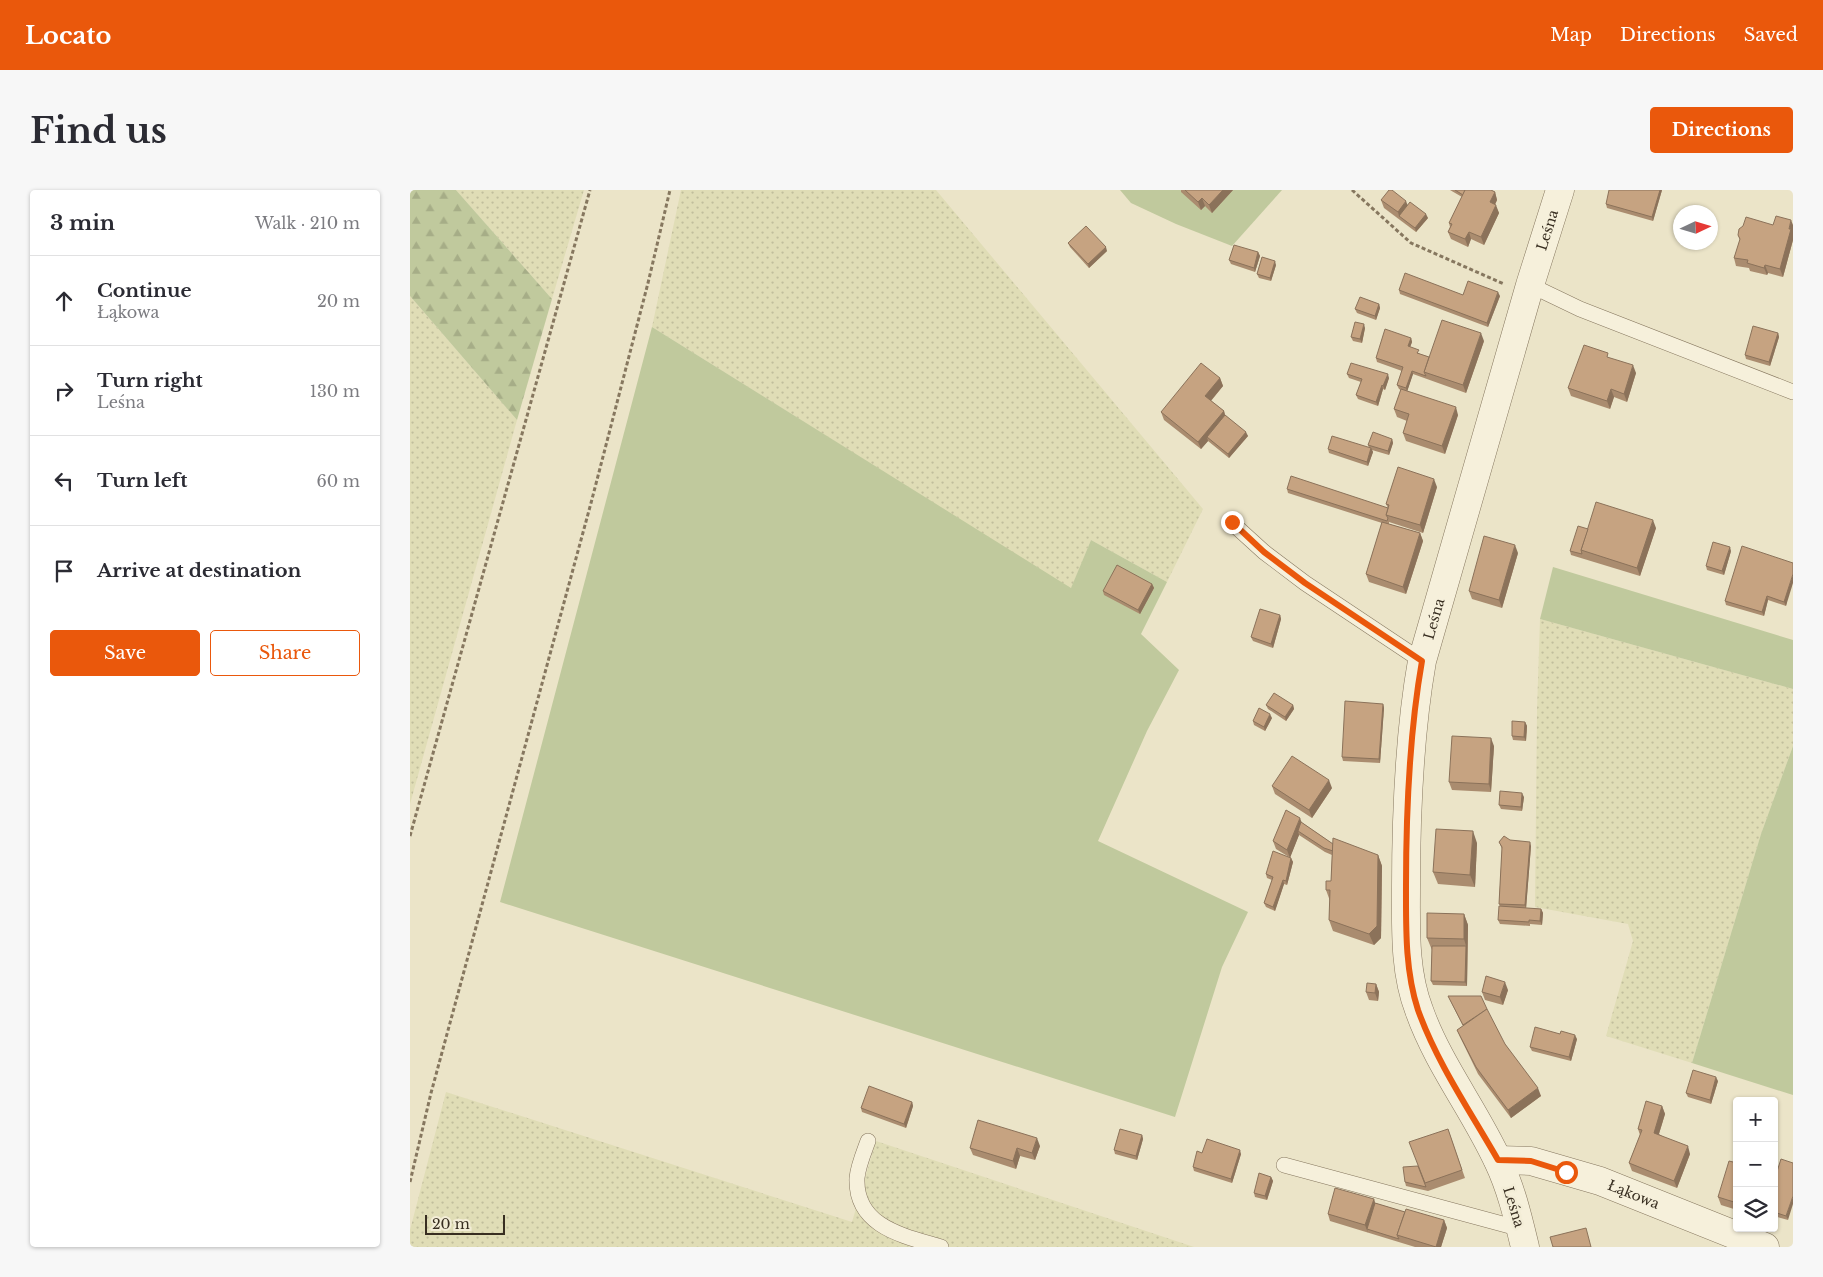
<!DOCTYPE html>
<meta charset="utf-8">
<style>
body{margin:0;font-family:"Libre Baskerville",serif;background:#f7f7f7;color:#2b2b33}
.controls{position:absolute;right:15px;bottom:15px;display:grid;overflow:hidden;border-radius:5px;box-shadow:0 1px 4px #0004}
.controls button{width:45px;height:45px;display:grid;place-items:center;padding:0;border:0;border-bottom:1px solid #e1e1e2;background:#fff;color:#2b2b33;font:25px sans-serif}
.compass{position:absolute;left:1263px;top:15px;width:45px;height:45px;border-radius:50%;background:#fff;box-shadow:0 1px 4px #0004;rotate:86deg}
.scale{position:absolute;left:15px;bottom:12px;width:80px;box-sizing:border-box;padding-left:5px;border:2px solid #382e21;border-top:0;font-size:14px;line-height:18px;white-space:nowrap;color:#382e21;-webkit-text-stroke:4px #f3edd7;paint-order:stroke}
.stop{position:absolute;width:15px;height:15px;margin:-11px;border:4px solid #ea580c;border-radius:50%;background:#fff}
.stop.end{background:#ea580c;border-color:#fff;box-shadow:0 1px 5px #0008}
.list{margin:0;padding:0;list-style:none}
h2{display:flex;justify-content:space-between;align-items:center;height:65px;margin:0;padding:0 20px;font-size:21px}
h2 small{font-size:16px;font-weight:400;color:#7c7c81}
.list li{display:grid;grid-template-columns:32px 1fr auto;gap:15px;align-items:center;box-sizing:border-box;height:90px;padding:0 20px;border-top:1px solid #e1e1e2}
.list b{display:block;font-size:19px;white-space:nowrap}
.list p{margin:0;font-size:16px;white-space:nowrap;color:#7c7c81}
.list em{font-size:16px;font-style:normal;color:#7c7c81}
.actions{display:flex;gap:10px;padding:15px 20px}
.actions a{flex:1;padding:11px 0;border:1px solid #ea580c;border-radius:5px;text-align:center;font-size:18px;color:#ea580c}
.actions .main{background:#ea580c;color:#fff}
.icon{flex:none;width:28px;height:28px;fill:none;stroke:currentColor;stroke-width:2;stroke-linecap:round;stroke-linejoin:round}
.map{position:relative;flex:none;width:1383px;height:1057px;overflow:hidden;border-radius:5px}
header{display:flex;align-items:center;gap:30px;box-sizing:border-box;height:70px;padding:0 25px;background:#ea580c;color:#fff}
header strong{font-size:24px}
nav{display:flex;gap:28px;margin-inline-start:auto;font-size:18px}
.intro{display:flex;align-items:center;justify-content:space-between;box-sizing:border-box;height:120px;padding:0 30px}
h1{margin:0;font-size:35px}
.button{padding:12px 22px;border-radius:5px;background:#ea580c;color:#fff;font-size:18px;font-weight:700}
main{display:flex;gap:30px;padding:0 30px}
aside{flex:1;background:#fff;border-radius:5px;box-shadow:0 1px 4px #0004}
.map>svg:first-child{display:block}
.farmland{fill:url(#farmland-dots)}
.green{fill:#c0c99d}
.forest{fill:url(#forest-firs)}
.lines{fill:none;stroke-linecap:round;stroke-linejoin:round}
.lane-casing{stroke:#86775f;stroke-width:16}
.street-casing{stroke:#86775f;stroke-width:29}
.path{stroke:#86775f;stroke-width:3;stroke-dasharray:4 2.5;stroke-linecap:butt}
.lane{stroke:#f6f0db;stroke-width:15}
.street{stroke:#f6f0db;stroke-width:28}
.wall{fill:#aa8c6f}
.shaded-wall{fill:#8b725a}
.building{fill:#c6a381;stroke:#8b725a}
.route{stroke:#ea580c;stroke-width:6}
.labels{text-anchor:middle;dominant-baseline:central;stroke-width:5;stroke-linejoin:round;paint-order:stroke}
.street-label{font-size:14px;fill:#382e21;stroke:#f3edd7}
</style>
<header>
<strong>Locato</strong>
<nav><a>Map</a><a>Directions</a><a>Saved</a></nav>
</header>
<div class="intro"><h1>Find us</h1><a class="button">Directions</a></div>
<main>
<aside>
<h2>3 min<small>Walk · 210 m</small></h2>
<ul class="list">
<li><svg class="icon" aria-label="ahead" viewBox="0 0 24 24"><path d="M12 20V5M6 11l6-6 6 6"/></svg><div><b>Continue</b><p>Łąkowa</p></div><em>20 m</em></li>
<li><svg class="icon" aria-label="right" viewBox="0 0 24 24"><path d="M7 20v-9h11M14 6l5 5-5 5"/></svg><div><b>Turn right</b><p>Leśna</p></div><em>130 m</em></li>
<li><svg class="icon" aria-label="left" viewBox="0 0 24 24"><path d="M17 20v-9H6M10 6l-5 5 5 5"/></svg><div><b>Turn left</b></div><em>60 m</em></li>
<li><svg class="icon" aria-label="arrive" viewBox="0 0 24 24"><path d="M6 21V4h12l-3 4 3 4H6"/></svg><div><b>Arrive at destination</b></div></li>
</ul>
<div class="actions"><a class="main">Save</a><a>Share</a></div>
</aside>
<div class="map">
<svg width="1383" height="1057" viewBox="0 0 1383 1057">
<defs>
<pattern id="farmland-dots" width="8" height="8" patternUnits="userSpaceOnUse" patternTransform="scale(1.25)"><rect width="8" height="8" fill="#e0ddb6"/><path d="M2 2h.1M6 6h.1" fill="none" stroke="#c1be9c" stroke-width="1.8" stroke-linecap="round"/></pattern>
<pattern id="forest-firs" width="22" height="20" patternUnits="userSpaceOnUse" patternTransform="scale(1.25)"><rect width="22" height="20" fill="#c0c99d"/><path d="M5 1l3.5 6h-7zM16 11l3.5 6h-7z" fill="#a6ad87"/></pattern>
</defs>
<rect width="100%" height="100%" fill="#ebe4c8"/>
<g class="farmland">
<path d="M46 0H174L142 109Z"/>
<path d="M271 0H526L793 319 757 392 681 350 661 399 242 137Z"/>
<path d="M0 106 107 230 0 614Z"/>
<path d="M1130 429 1383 499V556L1351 644 1282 873 1196 846 1223 751 1218 734 1125 717 1127 520Z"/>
<path d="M36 902 442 1032 466 951 784 1057H0V1040Z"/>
</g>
<g class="green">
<path d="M710 0H872L822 56 766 34 721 13Z"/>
<path d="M242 137 661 398 681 350 757 392 731 444 769 480 737 541 688 651 838 722 812 777 765 927 90 712Z"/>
<path d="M1143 377 1383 450V499L1130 429Z"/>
<path d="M1383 556V905L1282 873 1351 644Z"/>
</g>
<path class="forest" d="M0 0H46L142 109 107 230 0 106Z"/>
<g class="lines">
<defs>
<g id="lane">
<path d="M1120 95 1170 119 1383 202"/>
<path d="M821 332 854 362 895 393 1012 471"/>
<path d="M458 951C454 962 448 976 447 988 445 1037 494 1046 531 1057"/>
<path d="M874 975 1111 1039"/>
</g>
<g id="street">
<path id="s1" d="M1088 970 1121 971 1190 991 1355 1057"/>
<path id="s2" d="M1115 1057C1108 1028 1101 998 1088 971 1064 919 1028 874 1009 820 994 781 996 738 996 697 996 621 999 545 1012 471L1120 95 1150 0"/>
</g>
</defs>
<use href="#lane" class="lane-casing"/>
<use href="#street" class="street-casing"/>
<g class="path">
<path d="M942 0 1001 53 1094 94"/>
<path d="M0 646 180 0"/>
<path d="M0 992 21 903 181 313 238 93 260 0"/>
</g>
<use href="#lane" class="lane"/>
<use href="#street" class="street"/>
</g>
<g class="wall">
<path d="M771 0H823L802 23 795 16 791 20 771 2Z"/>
<path d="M1040 0H1081L1085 2 1087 10 1085 15 1089 23 1074 55 1061 49 1058 57 1041 49 1038 42 1040 37 1039 33 1052 7Z"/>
<path d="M1252 0 1243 31 1197 18 1196 14Z"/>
<path d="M971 10 998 15 1018 28 1006 42 974 18Z"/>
<path d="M1383 42V50L1373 87 1358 83 1357 85 1340 81 1339 78 1326 76 1324 68 1330 50 1328 45Z"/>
<path d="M658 53 697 61 679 78 660 57Z"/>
<path d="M848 62 850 66 845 82 821 74 819 70Z"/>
<path d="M866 75 861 91 849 88 847 84Z"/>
<path d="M989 100 1053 105 1090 106 1078 137 990 104Z"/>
<path d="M969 114 970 118 966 130 947 123 945 119Z"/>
<path d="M955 138 952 153 943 151 941 147Z"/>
<path d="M1368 143 1369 147 1360 176 1336 169 1335 165Z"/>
<path d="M1001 148 1002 152 1000 157 1010 164 1019 167 1074 151 1056 203 1003 184 997 201 1048 225 1035 264 996 251 993 243 997 231 987 227 984 219 991 200 989 199 987 195 992 181 967 172 966 168Z"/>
<path d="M1200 168 1226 183 1217 212 1204 207 1200 219 1161 206 1158 198Z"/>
<path d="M937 184 979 188 975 200 973 199 968 216 948 209 946 205 951 192 939 188Z"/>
<path d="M810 188 813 196 801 211 814 221 815 225 838 246 819 268 798 251 791 259 754 230 751 222Z"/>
<path d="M982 249 983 253 979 265 962 260 963 262 958 276 919 263 918 259 959 258 958 255Z"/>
<path d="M1027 297 1013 343 979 332V334L1010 343 1013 351 996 404 959 392 956 384 972 333 878 303 877 299 978 318 976 314Z"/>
<path d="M1246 338 1230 386 1161 365 1160 361 1178 339Z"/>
<path d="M1321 361 1314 385 1297 380 1296 376Z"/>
<path d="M1108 363 1092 418 1062 409 1059 401Z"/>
<path d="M1383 373 1376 416 1358 410 1354 426 1316 415 1315 411Z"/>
<path d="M742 394 744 398 730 424 694 405 693 401Z"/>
<path d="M870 425 871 429 863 458 843 451 841 447Z"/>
<path d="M973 514 974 518 970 573 933 571 932 567Z"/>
<path d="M856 515H883L884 519 876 531 858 519Z"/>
<path d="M862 528 855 541 844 535 843 531Z"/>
<path d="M1115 532 1117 536 1116 551 1103 550 1102 546Z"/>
<path d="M1084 556 1081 602 1042 600 1039 592Z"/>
<path d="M862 596 922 598 902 628 865 604Z"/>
<path d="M1114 607 1112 621 1091 619 1089 615Z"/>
<path d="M891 632 923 654 968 665 972 676 971 748 964 755 923 741 919 730 920 711 916 700 921 691 922 665 915 662 889 645 880 667 883 672 877 695 874 694 865 721 856 717 854 713 862 690 857 688 856 684 879 667 866 659 863 651Z"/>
<path d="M1100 650 1121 656 1116 718 1131 719 1133 723 1132 735 1120 734V736L1090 734 1088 730 1090 716 1089 714 1092 659 1089 652Z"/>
<path d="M1067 653 1065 697 1028 694 1023 682Z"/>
<path d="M1054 724 1058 735 1057 796 1023 795 1021 791 1022 760 1017 748Z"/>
<path d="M966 794 969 802 968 811 959 810 956 802Z"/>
<path d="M1098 800 1093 815 1075 810 1072 802Z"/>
<path d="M1038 806 1095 854 1131 906 1101 928 1068 884 1050 847 1047 840 1053 836Z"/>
<path d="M1167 849 1161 871 1122 861 1120 857Z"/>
<path d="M1308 891 1301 914 1278 907 1276 903Z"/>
<path d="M502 912 503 916 496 938 452 922 451 918Z"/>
<path d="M1252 916 1255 924 1249 944 1280 964 1267 998 1222 981 1219 973 1230 945 1228 939Z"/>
<path d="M1038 939 1055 988 1018 1001 996 996 995 992 1008 976Z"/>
<path d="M732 945 733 949 727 970 705 964 704 960Z"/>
<path d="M630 956 625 970 610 966 606 979 563 965 560 958Z"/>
<path d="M792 963 831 964 822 993 784 981 783 977Z"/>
<path d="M1327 973V1020L1311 1015 1308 1007Z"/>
<path d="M1364 986 1365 988 1378 1030 1364 1026Z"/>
<path d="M861 987 863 991 857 1010 845 1007 844 1003Z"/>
<path d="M964 1009 965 1013 995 1022 1034 1030 1037 1038 1031 1057H1005L920 1031 918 1024Z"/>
</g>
<g class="shaded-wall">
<path d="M813 0H823L802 23 799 15Z"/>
<path d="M1250 0H1252L1243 31 1242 27Z"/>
<path d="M1085 2 1087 10 1082 20 1080 12Z"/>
<path d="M792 8 795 16 791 20 788 12Z"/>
<path d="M996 11 999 19 989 26 988 22Z"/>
<path d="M1086 15 1089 23 1074 55 1071 47Z"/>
<path d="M1016 24 1018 28 1006 42 1005 38Z"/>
<path d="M1381 30 1383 35V50L1373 87 1370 79Z"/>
<path d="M1059 42 1061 49 1058 57 1055 49Z"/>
<path d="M696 57 697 61 679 78 678 74Z"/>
<path d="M848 62 850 66 845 82 844 78Z"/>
<path d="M865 71 866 75 861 91 860 88Z"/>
<path d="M1355 75 1358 83 1357 85 1354 78Z"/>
<path d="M1088 102 1090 106 1078 137 1077 133Z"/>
<path d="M969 114 970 118 966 130 965 126Z"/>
<path d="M954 134 955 138 952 153 950 149Z"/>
<path d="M1071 143 1074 151 1056 203 1053 195Z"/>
<path d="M1368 143 1369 147 1360 176 1359 172Z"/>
<path d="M1001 148 1002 152 999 160 998 156Z"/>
<path d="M1223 175 1226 183 1217 212 1214 204Z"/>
<path d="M1002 181 1003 184 997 202 996 198Z"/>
<path d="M978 184 979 188 975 200 973 196Z"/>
<path d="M810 188 813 196 798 214 795 206Z"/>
<path d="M972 195 973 199 968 216 966 212Z"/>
<path d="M1201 199 1204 207 1200 219 1197 211Z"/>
<path d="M1046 217 1048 225 1035 264 1032 256Z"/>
<path d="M814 221 816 229 797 247 798 251 791 259 788 252Z"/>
<path d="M836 242 838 246 819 268 818 264Z"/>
<path d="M982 249 983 253 979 265 978 261Z"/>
<path d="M961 258 963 262 958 276 957 272Z"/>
<path d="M1024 289 1027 297 1013 343 1010 335Z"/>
<path d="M1243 330 1246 338 1230 386 1227 378Z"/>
<path d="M1010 343 1013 351 996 404 993 397Z"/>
<path d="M1105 355 1108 363 1092 418 1089 410Z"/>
<path d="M1320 357 1321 361 1314 385 1312 381Z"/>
<path d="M1383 384V393L1376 416 1374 412Z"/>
<path d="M742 394 744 398 730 424 728 420Z"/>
<path d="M1357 406 1358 410 1354 426 1352 422Z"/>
<path d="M870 425 871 429 863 458 861 454Z"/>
<path d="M973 514 974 518 970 573 969 569Z"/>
<path d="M883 515 884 519 876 531 875 527Z"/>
<path d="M860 524 862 528 855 541 854 537Z"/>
<path d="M1115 532 1117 536 1116 551 1114 547Z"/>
<path d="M1081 548 1084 556 1081 602 1079 594Z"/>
<path d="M919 590 922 598 902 628 899 620Z"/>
<path d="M1112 603 1114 607 1112 621 1111 617Z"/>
<path d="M890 628 893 636 888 641 889 645 880 668 877 660Z"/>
<path d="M1063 641 1067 653 1065 697 1060 685Z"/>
<path d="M1120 652 1121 656 1116 719 1115 715Z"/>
<path d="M968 665 972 676 971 748 964 755 959 744Z"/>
<path d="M881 668 883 672 877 695 876 691Z"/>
<path d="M873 690 874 694 865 721 863 717Z"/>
<path d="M1131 719 1133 723 1132 735 1130 731Z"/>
<path d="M1054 724 1058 735 1057 796 1055 792 1056 756 1054 749Z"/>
<path d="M1095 792 1098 800 1093 815 1090 807Z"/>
<path d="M966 794 969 802 968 811 965 803Z"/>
<path d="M1165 845 1167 849 1161 871 1159 867Z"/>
<path d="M1306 887 1308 891 1301 914 1300 910Z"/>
<path d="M1128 898 1131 906 1101 928 1098 920Z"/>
<path d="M502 912 503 916 496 938 494 934Z"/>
<path d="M1252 916 1255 924 1247 950 1244 943Z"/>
<path d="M732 945 733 949 727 970 726 966Z"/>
<path d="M627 948 630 956 625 970 622 963Z"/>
<path d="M1278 956 1280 964 1267 998 1264 991Z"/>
<path d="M607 958 610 966 606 979 603 971Z"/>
<path d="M830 960 831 964 822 993 821 989Z"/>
<path d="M861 987 863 991 857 1010 855 1006Z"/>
<path d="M1383 1006V1014L1378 1030 1376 1026Z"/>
<path d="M964 1009 966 1017 957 1039 958 1043 955 1035Z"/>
<path d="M1034 1030 1037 1038 1031 1057H1026Z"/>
</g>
<g class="building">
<path d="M775 0H813L799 15 792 8 788 12Z"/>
<path d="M979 0H982L996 11 988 22 971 10Z"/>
<path d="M1045 0H1055L1053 5Z"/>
<path d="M1055 0H1081L1085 2 1080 12 1086 15 1071 47 1059 42 1055 49 1038 42 1042 34 1039 33Z"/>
<path d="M1199 0H1250L1242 27 1196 14Z"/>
<path d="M1000 12 1016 24 1005 38 989 26Z"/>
<path d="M1366 26 1381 30 1379 39H1381L1370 79 1355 75 1354 78 1337 73 1338 70 1324 68 1330 49 1328 45 1329 39 1333 36 1336 27 1363 35Z"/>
<path d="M676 36 696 57 678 74 658 53Z"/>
<path d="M824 55 848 62 844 78 819 70Z"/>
<path d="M852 67 865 71 860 88 847 84Z"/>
<path d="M995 83 1053 105 1058 91 1088 102 1077 133 989 100Z"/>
<path d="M950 107 969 114 965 126 945 119Z"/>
<path d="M1032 130 1071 143 1053 195 1014 182Z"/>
<path d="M945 132 954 134 950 149 941 147Z"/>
<path d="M1343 136 1368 143 1359 172 1335 165Z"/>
<path d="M975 139 1001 148 998 156 1009 160 1007 163 1019 167 1014 182 1016 186 1002 181 996 198 987 195 993 177 966 168Z"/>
<path d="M1174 155 1198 163 1197 167 1223 175 1214 204 1201 199 1197 211 1158 198Z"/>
<path d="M791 173 810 188 795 206 814 221 788 252 751 222Z"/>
<path d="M941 173 978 184 973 196 972 195 966 212 946 205 952 189 937 184Z"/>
<path d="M991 199 1046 217 1032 256 993 243 999 224 984 219Z"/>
<path d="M815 225 836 242 818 264 797 247Z"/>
<path d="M963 242 982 249 978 261 958 255Z"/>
<path d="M922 246 961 258 957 272 918 259Z"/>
<path d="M988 277 1024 289 1010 335 976 325 979 315 976 314Z"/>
<path d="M881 286 978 318 976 325 978 328 977 331 877 299Z"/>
<path d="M1186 312 1243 330 1227 378 1171 360Z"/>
<path d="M972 332 1010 343 993 397 956 384Z"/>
<path d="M1168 336 1178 339 1171 360 1172 364 1160 361Z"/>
<path d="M1074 346 1105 355 1089 410 1059 401Z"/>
<path d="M1303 352 1320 357 1312 381 1296 376Z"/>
<path d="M1332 356 1383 373V384L1374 412 1357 406 1352 422 1315 411Z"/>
<path d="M707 375 742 394 728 420 693 401Z"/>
<path d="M850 419 870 425 861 454 841 447Z"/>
<path d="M864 503 883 515 875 527 856 515Z"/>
<path d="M935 511 973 514 969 569 932 567Z"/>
<path d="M849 518 860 524 854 537 843 531Z"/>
<path d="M1102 531 1115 532 1114 547 1102 546Z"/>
<path d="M1042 546 1081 548 1079 594 1039 592Z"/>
<path d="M882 566 919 590 899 620 862 596Z"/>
<path d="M1090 601 1112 603 1111 617 1089 615Z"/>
<path d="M876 620 890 628 877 660 863 651Z"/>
<path d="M891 632 923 654V661L914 658 888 641Z"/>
<path d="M1026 639 1063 641 1060 685 1023 682Z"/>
<path d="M1094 646 1100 650 1120 652 1115 715 1089 714 1092 657 1089 652Z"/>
<path d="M923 648 968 665 967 736 959 744 919 730 920 700H916V691H921Z"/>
<path d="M863 661 881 668 876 691 873 690 863 717 854 713 863 687 856 684Z"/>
<path d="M1089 716 1131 719 1130 731 1119 730V732L1088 730Z"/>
<path d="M1017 723 1054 724V749L1017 748Z"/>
<path d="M1022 756H1056L1055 792 1021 791Z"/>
<path d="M1076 786 1095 792 1090 807 1072 802Z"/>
<path d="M957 793 966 794 965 803 956 802Z"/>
<path d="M1038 806H1071L1077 819 1053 835Z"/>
<path d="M1077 819 1095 854 1128 898 1098 920 1066 877 1047 840Z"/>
<path d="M1125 837 1150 844 1151 841 1165 845 1159 867 1120 857Z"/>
<path d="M1283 880 1306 887 1300 910 1276 903Z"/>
<path d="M459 896 502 912 494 934 451 918Z"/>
<path d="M1236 911 1252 916 1244 943 1278 956 1264 991 1219 973 1232 940 1228 939Z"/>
<path d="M568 930 627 948 622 963 607 958 603 971 560 958Z"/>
<path d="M710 939 732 945 726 966 704 960Z"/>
<path d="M1038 939 1052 980 1015 993 999 952Z"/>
<path d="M797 949 830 960 821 989 783 977 787 961 792 963Z"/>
<path d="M1371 969 1383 973V1006L1376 1026 1364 1022V991Z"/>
<path d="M1319 971 1327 973V1013L1308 1007Z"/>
<path d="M1008 976 1016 997 995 992 993 977Z"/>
<path d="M849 983 861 987 855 1006 844 1003Z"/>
<path d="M925 998 964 1009 955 1035 918 1024Z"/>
<path d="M965 1013 995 1022 987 1045 989 1049 957 1039Z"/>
<path d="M996 1019 1034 1030 1026 1057 987 1045Z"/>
<path d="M1176 1038 1181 1057H1143L1140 1047Z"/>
</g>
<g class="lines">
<path class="route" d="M822 332 854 362 895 393 1012 471C999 545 996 621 996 696 996 738 995 780 1008 820 1027 873 1060 921 1088 970L1121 971 1156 982"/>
</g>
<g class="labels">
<g class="street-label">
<text stroke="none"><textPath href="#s2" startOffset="1061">Leśna</textPath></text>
<text stroke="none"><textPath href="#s2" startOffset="656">Leśna</textPath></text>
<text stroke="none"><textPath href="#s1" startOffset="141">Łąkowa</textPath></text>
<text transform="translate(1104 1017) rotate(73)">Leśna</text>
</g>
</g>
</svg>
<div class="controls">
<button>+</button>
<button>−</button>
<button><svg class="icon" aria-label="layers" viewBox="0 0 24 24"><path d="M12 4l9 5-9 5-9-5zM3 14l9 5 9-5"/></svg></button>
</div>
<svg class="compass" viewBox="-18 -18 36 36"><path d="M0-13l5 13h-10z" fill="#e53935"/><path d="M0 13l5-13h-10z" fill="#7c7c81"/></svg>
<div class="scale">20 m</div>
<div class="stop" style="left:1156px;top:982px"></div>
<div class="stop end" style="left:822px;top:332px"></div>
</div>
</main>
